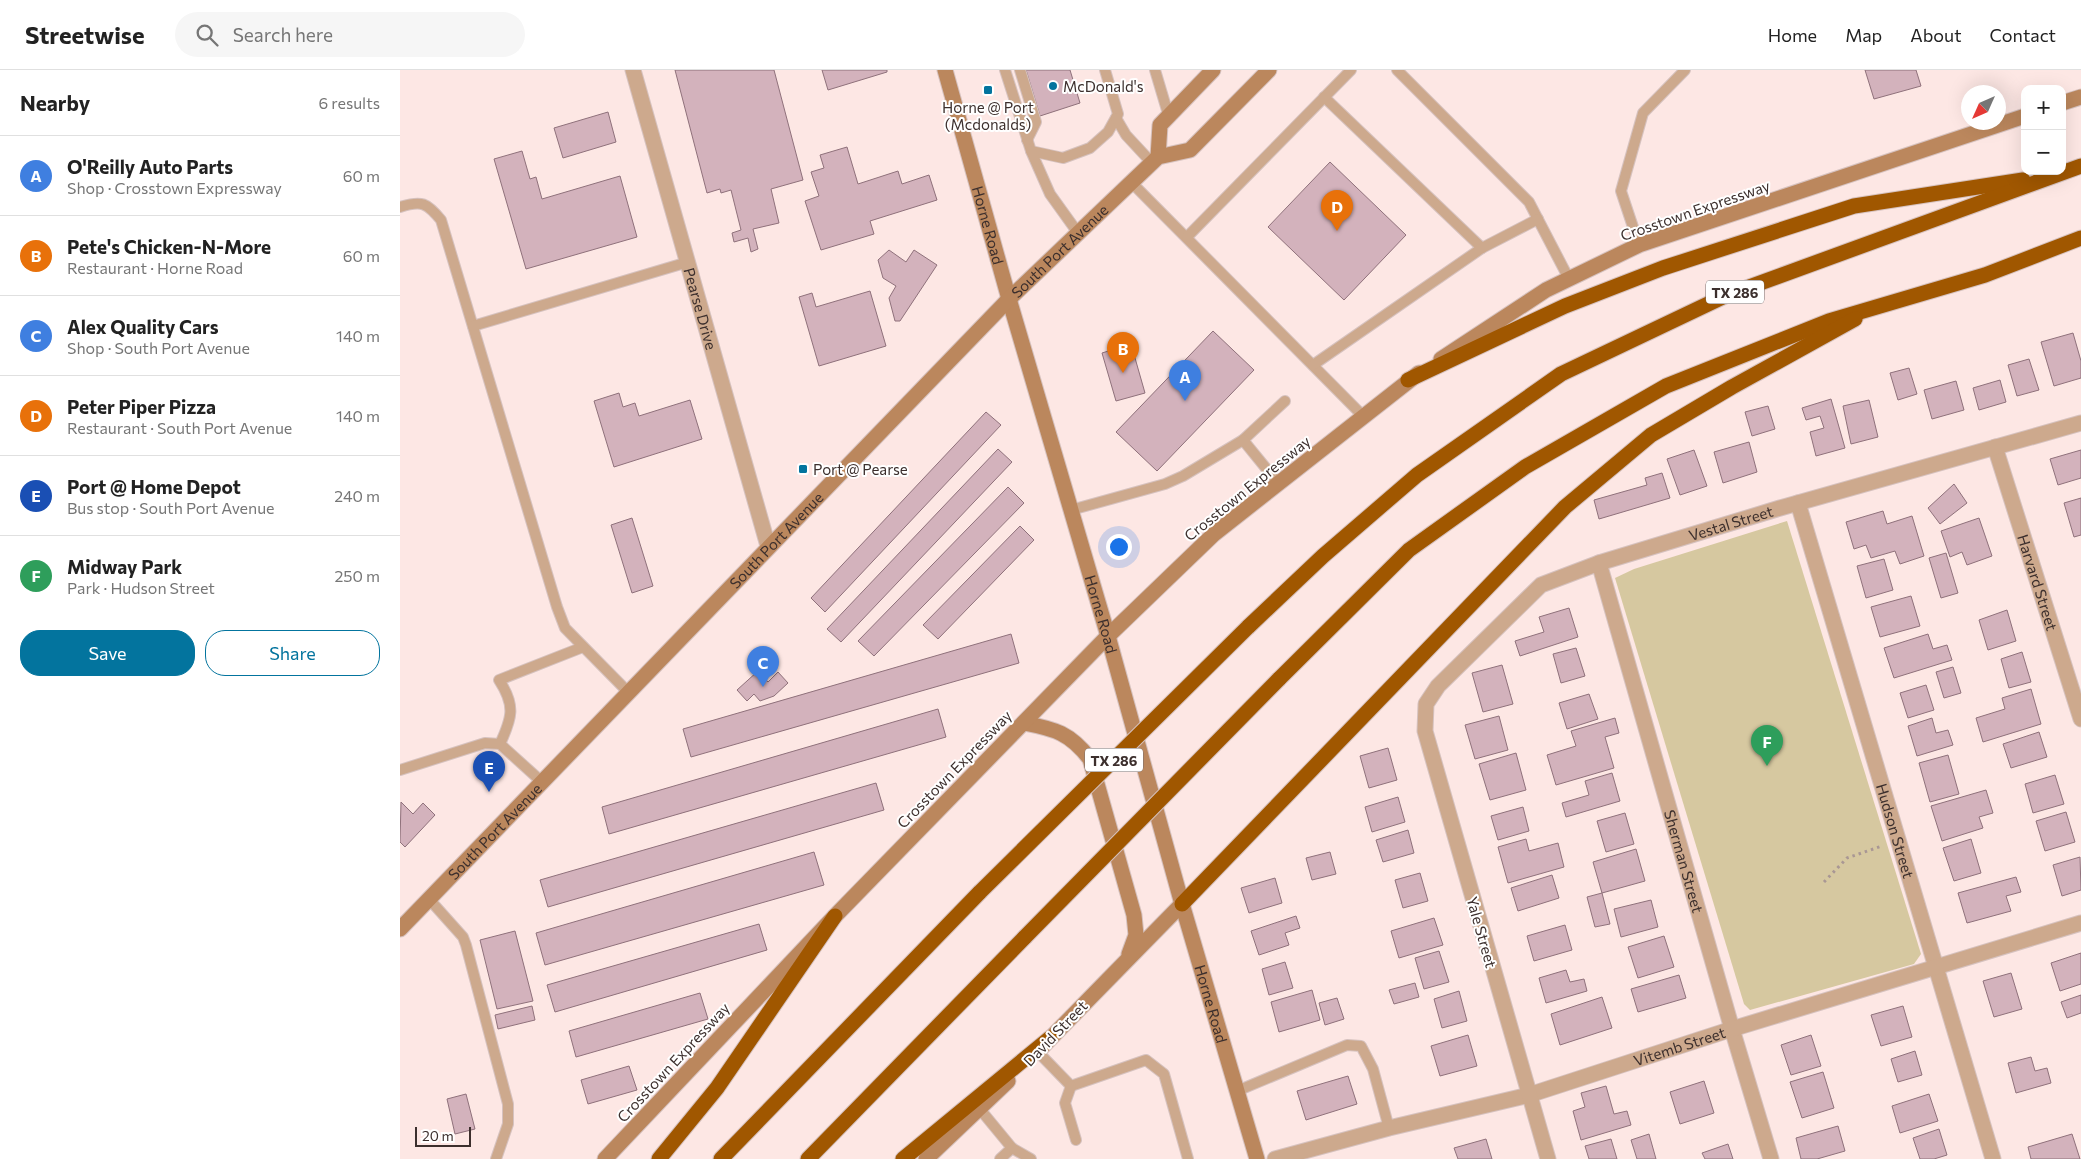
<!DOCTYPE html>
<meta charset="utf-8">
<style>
body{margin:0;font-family:Commissioner,sans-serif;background:#f6f6f6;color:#222}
.controls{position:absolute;right:15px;top:15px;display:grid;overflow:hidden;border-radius:10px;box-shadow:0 5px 20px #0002}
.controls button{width:45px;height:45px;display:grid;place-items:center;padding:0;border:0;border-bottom:1px solid #e0e0e0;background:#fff;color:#222;font:25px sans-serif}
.compass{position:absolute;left:1561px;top:15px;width:45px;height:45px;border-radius:50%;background:#fff;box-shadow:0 5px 20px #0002;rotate:225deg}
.scale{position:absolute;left:15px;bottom:12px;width:56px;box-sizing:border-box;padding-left:5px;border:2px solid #3c2f2d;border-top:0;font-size:14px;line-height:18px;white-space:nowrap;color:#3c2f2d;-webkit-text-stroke:4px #fff;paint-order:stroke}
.you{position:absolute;left:718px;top:476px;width:18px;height:18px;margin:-12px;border:4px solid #fff;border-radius:50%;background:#1a73e8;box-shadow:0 0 0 8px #1a73e833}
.badge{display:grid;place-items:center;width:32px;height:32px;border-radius:50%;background:#03749e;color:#fff;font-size:16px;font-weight:700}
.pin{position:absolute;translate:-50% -41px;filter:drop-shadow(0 1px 2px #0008)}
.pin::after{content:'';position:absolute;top:26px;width:18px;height:15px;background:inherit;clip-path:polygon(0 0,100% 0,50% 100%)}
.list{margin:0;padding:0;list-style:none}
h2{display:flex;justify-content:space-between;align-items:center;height:65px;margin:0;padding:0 20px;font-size:21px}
h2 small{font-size:16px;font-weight:400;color:#767676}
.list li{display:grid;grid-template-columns:32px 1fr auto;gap:15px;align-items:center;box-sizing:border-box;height:80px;padding:0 20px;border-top:1px solid #e0e0e0}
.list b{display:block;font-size:19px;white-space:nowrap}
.list p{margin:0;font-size:16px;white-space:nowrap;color:#767676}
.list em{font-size:16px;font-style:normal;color:#767676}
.actions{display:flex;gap:10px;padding:15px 20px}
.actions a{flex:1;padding:11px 0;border:1px solid #03749e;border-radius:20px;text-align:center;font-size:18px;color:#03749e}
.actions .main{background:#03749e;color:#fff}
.icon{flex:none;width:28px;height:28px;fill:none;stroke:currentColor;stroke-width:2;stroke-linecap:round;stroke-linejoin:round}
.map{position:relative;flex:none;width:1681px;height:1089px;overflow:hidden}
header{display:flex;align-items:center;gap:30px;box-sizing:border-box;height:70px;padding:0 25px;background:#fff;border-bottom:1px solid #e0e0e0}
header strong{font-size:24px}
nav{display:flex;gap:28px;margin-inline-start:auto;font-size:18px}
.search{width:350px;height:45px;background:#f6f6f6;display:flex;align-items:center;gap:12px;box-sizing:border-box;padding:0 18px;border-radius:28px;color:#767676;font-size:19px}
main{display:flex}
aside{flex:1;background:#fff}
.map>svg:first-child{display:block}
.green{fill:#d6c8a0}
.building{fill:#d3b2bc;stroke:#8f717b}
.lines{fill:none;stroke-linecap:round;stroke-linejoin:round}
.lane-casing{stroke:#d6c2bf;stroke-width:12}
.street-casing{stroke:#d6c2bf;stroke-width:17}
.secondary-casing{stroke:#d6c2bf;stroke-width:17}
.highway-casing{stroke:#d6c2bf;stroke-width:17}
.path{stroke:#a99794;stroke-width:3;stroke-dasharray:2.5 4;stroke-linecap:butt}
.lane{stroke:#cda98d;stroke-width:10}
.street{stroke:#cda98d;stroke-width:15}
.secondary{stroke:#bb875d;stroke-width:15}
.highway{stroke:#a05700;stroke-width:15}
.highway-bridge-casing{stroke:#d6c2bf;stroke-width:17;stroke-linecap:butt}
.highway-bridge{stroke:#a05700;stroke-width:15}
.poi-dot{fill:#03749e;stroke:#fff;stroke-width:2}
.labels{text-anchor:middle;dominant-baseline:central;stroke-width:4;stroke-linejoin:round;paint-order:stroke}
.shield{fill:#fff;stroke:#766d6c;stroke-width:1}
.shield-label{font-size:14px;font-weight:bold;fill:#3c2f2d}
.poi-label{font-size:15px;fill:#3c2f2d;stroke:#fff;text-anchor:start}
.street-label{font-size:15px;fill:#3c2f2d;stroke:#fff}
</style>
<header>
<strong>Streetwise</strong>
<div class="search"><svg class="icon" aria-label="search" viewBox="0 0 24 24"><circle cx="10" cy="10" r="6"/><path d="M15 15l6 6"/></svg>Search here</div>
<nav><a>Home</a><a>Map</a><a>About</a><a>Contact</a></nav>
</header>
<main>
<aside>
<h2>Nearby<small>6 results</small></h2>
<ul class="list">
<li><span class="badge" style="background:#3f7fe0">A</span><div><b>O'Reilly Auto Parts</b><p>Shop · Crosstown Expressway</p></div><em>60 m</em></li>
<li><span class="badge" style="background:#e8710a">B</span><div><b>Pete's Chicken-N-More</b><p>Restaurant · Horne Road</p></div><em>60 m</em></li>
<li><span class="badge" style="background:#3f7fe0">C</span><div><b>Alex Quality Cars</b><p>Shop · South Port Avenue</p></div><em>140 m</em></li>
<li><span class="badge" style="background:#e8710a">D</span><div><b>Peter Piper Pizza</b><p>Restaurant · South Port Avenue</p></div><em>140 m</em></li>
<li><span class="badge" style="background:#1a4fb4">E</span><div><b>Port @ Home Depot</b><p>Bus stop · South Port Avenue</p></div><em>240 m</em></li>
<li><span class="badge" style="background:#2e9e5b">F</span><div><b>Midway Park</b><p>Park · Hudson Street</p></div><em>250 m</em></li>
</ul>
<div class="actions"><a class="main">Save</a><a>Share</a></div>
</aside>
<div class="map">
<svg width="1681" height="1089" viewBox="0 0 1681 1089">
<rect width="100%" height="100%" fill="#fde7e4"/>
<path class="green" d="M1387 451 1521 884 1514 894 1350 940 1344 934 1215 508 1234 499Z"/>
<g class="building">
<path d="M275 0H374L403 110 371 119 379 153 353 159 358 179 351 182 348 168 334 172 332 163 341 160 331 120 321 123 320 119 307 123Z"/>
<path d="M422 0H487V2L428 20Z"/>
<path d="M626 0H670L680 33 640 46Z"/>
<path d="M1465 0H1516L1521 16 1474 29Z"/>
<path d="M208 42 216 72 163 88 154 58Z"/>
<path d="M447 77 458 114 498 101 502 114 529 105 537 130 470 151 474 164 421 180 405 131 419 126 411 102 424 98 420 85Z"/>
<path d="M122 81 130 109 136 107 142 129 220 106 237 167 126 199 94 89Z"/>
<path d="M930 92 1006 165 944 230 868 157Z"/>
<path d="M489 180 506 192 514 180 537 195 500 251H495L489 228 496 216 483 208 478 190Z"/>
<path d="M470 221 486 276 419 296 399 227 412 223 416 237Z"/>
<path d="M813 261 854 300 757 401 716 362Z"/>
<path d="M1673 263 1681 291V308L1654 316 1641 272Z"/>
<path d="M731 274 745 323 716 331 702 283Z"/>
<path d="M1629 289 1639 320 1617 326 1608 295Z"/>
<path d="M1509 298 1517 324 1498 330 1490 303Z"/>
<path d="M1600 310 1606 332 1579 340 1573 318Z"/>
<path d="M1556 311 1564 340 1532 349 1524 320Z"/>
<path d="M219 323 223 337 235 333 239 346 290 330 302 369 214 397 194 331Z"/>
<path d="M1431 329 1445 378 1416 386 1410 362 1424 358 1420 346 1406 350 1402 338Z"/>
<path d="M1469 330 1478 367 1451 374 1443 336Z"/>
<path d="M1368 336 1375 359 1352 366 1345 342Z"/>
<path d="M586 342 601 355 425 542 411 528Z"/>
<path d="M1349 372 1357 402 1323 413 1314 382Z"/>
<path d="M598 379 612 392 441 572 427 559Z"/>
<path d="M1294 380 1307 416 1280 425 1267 389Z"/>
<path d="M1681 380V408L1658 415 1650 389Z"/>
<path d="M1262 403 1270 428 1199 449 1194 430 1247 415 1245 408Z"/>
<path d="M1554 414 1567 433 1540 454 1528 438Z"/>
<path d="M608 417 624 433 474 586 458 571Z"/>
<path d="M1681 428V465L1674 467 1664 433Z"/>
<path d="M1483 441 1487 454 1512 446 1524 486 1500 494 1495 481 1471 488 1466 475 1454 479 1446 452Z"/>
<path d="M232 448 253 516 232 523 211 455Z"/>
<path d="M1579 448 1592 486 1567 495 1562 482 1550 487 1541 461Z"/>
<path d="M620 456 634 470 538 569 523 555Z"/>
<path d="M1546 483 1558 523 1541 528 1529 488Z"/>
<path d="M1484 489 1493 520 1466 528 1457 496Z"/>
<path d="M1511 526 1520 556 1480 567 1471 537Z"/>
<path d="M1169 538 1178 567 1120 586 1115 571 1144 562 1139 547Z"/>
<path d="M1607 540 1616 571 1588 580 1579 550Z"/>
<path d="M611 564 619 593 291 687 283 659Z"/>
<path d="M1528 564 1533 579 1547 575 1552 590 1494 608 1484 578Z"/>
<path d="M1176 578 1185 606 1161 613 1153 584Z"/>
<path d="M1622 582 1631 612 1609 618 1601 589Z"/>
<path d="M1102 595 1113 634 1083 642 1072 603Z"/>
<path d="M1553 597 1561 623 1544 628 1536 602Z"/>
<path d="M358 601 368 612 378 602 388 613 374 626 360 631 354 624 347 631 337 620Z"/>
<path d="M1526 615 1534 640 1508 648 1500 623Z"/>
<path d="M1631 619 1641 654 1583 672 1576 648 1605 639 1602 628Z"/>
<path d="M1189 624 1198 649 1167 659 1159 633Z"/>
<path d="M538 639 546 667 209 764 202 737Z"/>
<path d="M1099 646 1108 680 1075 689 1065 655Z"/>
<path d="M1215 648 1219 663 1205 667 1214 698 1156 715 1147 685 1176 676 1171 661Z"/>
<path d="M1532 648 1536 663 1548 660 1553 675 1517 686 1508 656Z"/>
<path d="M1639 662 1647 687 1611 698 1603 674Z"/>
<path d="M988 678 997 710 969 718 960 686Z"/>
<path d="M1116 683 1126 720 1090 730 1079 694Z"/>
<path d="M1548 685 1559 724 1530 732 1519 693Z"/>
<path d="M1212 703 1220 731 1166 747 1162 733 1189 725 1185 711Z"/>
<path d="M1655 705 1664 734 1633 743 1625 714Z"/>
<path d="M476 713 484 740 148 837 140 810Z"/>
<path d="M1586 720 1593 743 1579 747 1583 758 1542 771 1531 736Z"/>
<path d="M998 727 1005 752 972 762 965 737Z"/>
<path d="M1 732 13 744 23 733 35 745 5 777 0 772Z"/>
<path d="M1123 737 1129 761 1098 770 1091 746Z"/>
<path d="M1666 742 1675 772 1645 781 1636 751Z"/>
<path d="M1225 743 1234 774 1206 782 1197 751Z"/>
<path d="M1008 760 1014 783 983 792 976 770Z"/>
<path d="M1126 769 1129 781 1158 773 1164 797 1108 813 1098 777Z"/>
<path d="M1571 769 1581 803 1554 811 1543 778Z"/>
<path d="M1236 779 1245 811 1202 823 1193 792Z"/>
<path d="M414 782 424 815 145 895 136 863Z"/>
<path d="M930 782 936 804 912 810 906 788Z"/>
<path d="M1680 787 1681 820 1662 826 1653 795Z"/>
<path d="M1020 803 1028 831 1003 838 995 810Z"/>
<path d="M1152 805 1159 828 1118 841 1111 818Z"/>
<path d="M1616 807 1621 822 1606 826 1611 841 1567 853 1558 823Z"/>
<path d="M875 808 882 833 849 843 841 818Z"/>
<path d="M1202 823 1210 854 1195 857 1187 827Z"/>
<path d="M1251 830 1258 857 1221 867 1214 839Z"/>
<path d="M896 846 900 858 885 863 889 875 859 885 851 861Z"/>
<path d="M1034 848 1043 875 999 888 991 861Z"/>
<path d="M359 854 367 880 155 942 147 915Z"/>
<path d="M1165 855 1172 880 1134 891 1127 866Z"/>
<path d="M115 861 133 931 97 939 80 870Z"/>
<path d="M1264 866 1274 897 1238 908 1228 877Z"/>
<path d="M1039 881 1049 912 1024 919 1015 888Z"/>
<path d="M1681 883V914L1660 921 1651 893Z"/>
<path d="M885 892 893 918 869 925 862 899Z"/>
<path d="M1166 900 1170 912 1184 909 1187 921 1146 933 1139 908Z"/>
<path d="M1611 903 1622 939 1594 947 1583 911Z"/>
<path d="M1279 905 1286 928 1238 942 1231 919Z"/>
<path d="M1015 913 1019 927 994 934 989 920Z"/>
<path d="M912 920 920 950 879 962 871 932Z"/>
<path d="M1059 921 1067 951 1042 958 1034 929Z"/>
<path d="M300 923 308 949 176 987 169 961Z"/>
<path d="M1681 925V943L1667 948 1661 932Z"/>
<path d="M1202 927 1212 958 1160 975 1151 944Z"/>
<path d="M937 928 944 949 925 955 919 933Z"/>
<path d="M132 936 135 950 98 959 95 945Z"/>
<path d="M1503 936 1512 967 1481 976 1471 945Z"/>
<path d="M1068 965 1077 996 1040 1006 1031 976Z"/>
<path d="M1411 965 1421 996 1391 1005 1381 975Z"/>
<path d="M1515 981 1522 1005 1498 1012 1491 989Z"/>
<path d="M1631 987 1635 1001 1647 998 1651 1013 1616 1023 1608 993Z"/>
<path d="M229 996 237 1020 188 1034 181 1010Z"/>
<path d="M1423 1002 1434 1038 1402 1048 1390 1012Z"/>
<path d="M948 1006 957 1034 906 1050 897 1021Z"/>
<path d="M1304 1011 1314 1043 1280 1054 1270 1022Z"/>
<path d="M1206 1016 1214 1044 1227 1041 1231 1055 1181 1070 1173 1041 1185 1037 1181 1023Z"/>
<path d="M66 1024 75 1059 55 1064 47 1029Z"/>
<path d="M1529 1024 1538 1051 1500 1063 1492 1036Z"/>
<path d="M1438 1056 1445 1081 1417 1089H1401L1396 1068Z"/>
<path d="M1539 1059 1547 1085 1534 1089H1520L1513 1068Z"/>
<path d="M1249 1064 1256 1089H1237L1231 1070Z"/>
<path d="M1672 1064 1680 1089H1631L1628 1077Z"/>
<path d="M1086 1069 1092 1089H1058L1054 1078Z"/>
<path d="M1211 1069 1217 1089H1189L1185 1076Z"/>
<path d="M1328 1074 1333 1089H1305L1302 1083Z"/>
</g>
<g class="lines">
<defs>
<g id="lane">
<path d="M605 0 631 81 663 88 690 78 708 62 718 44 705 0"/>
<path d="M620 0 636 52 627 70"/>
<path d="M755 0 769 47"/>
<path d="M997 0 1129 132 1169 209"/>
<path d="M924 27 1082 178"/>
<path d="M716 48 726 65 752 93"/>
<path d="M631 81 650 124 678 163"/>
<path d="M731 112 963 346"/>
<path d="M0 137C22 130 27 133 41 150L157 537 165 558 228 622"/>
<path d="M787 167 951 0"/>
<path d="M1239 175 1221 121 1243 43 1285 0"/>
<path d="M73 256 288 192"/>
<path d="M913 295 1082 178 1138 149"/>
<path d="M843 370 885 331"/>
<path d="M671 440 765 414 783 406 843 370 878 413"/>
<path d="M100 674C112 648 116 636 99 610L183 577"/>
<path d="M0 700 85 673 100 674 142 712"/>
<path d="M29 829 63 867 66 875 108 1034V1054L96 1089"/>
<path d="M638 982 671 1016"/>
<path d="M671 1016 746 990 764 1004 788 1089"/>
<path d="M671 1016 665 1033 676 1070"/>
<path d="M837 1021 947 975 961 976 973 999 989 1058"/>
<path d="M579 1038 612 1078 600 1089"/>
<path d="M612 1078 631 1089"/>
</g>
<g id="street">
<path id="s1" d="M233 0 368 476"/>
<path id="s2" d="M1595 377 1681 649"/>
<path id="s3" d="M1398 433 1593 1089"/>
<path id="s4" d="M1199 493 1332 959 1371 1089"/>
<path id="s5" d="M875 1089 989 1058 1129 1025 1332 959 1681 853"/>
<path id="s6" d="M1148 1089 1025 661 1026 634 1038 616 1141 515 1199 493 1380 438 1681 353"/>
</g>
<g id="secondary">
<path id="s7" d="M545 0 609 229 708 566 782 834 857 1089"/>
<path d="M1662 33 1681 27"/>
<path d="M758 87 760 55 813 0"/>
<path d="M1041 289 1146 220 1239 175 1625 46"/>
<path d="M624 653C655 659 670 663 690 689L734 845 736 865 729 884"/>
<path id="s8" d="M0 859 609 229 758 87 790 80 869 0"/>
<path d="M642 977 782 834"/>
<path d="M205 1089 435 846 708 566 814 464 1019 303"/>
<path d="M526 1089 608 1011"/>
</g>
<g id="highway">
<path d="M1008 310 1165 236 1263 198 1454 136 1623 110"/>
<path d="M848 557 923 486 1017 405 1161 304 1327 225 1681 96"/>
<path d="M879 609 1009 480 1125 397 1266 316 1429 251 1585 205 1681 168"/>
<path d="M782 834 1165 437 1251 365 1332 317 1455 249"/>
<path d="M259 1089 317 1018 435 846"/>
<path d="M321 1089 580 822"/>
<path d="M408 1089 625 867"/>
<path d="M503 1089 650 968"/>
</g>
</defs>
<use href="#lane" class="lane-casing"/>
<use href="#street" class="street-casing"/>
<use href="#secondary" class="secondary-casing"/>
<use href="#highway" class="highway-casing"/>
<path class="path" d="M1424 812 1447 788 1482 776"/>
<use href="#lane" class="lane"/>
<use href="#street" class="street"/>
<use href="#secondary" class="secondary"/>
<use href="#highway" class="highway"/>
<defs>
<g id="highway-bridge">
<path d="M580 822 848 557"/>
<path d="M625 867 879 609"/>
</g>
</defs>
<use href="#highway-bridge" class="highway-bridge-casing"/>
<use href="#highway-bridge" class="highway-bridge"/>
</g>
<g class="poi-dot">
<circle cx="653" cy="16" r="5"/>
<rect x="583" y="15" width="10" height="10" rx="2.5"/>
<rect x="398" y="394" width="10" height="10" rx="2.5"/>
</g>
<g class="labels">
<g class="shield">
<rect x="1306" y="210.5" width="58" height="23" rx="4"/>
<rect x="685" y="678.5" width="58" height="23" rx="4"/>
</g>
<g class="shield-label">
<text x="1335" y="222">TX 286</text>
<text x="714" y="690">TX 286</text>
</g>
<g class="poi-label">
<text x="663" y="16">McDonald's</text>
<text x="588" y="37" text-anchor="middle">Horne @ Port<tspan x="588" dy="17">(Mcdonalds)</tspan></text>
<text x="413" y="399">Port @ Pearse</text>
</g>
<g class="street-label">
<text transform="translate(1295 140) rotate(-19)">Crosstown Expressway</text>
<text stroke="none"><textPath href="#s7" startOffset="161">Horne Road</textPath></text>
<text stroke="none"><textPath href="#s8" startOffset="946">South Port Avenue</textPath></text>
<text stroke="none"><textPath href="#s1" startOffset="248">Pearse Drive</textPath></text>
<text transform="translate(847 418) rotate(-39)">Crosstown Expressway</text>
<text stroke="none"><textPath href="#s6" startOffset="838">Vestal Street</textPath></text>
<text stroke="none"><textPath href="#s8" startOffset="541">South Port Avenue</textPath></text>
<text stroke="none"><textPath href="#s2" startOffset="142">Harvard Street</textPath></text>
<text stroke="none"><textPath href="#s7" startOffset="566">Horne Road</textPath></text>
<text transform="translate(554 699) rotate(-46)">Crosstown Expressway</text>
<text stroke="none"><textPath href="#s8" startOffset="136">South Port Avenue</textPath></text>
<text stroke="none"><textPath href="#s3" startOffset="342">Hudson Street</textPath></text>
<text stroke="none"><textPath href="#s4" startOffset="310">Sherman Street</textPath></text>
<text transform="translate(1082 862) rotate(74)">Yale Street</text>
<text stroke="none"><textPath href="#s7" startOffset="971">Horne Road</textPath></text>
<text transform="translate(655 963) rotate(-46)">David Street</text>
<text stroke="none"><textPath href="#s5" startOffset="420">Vitemb Street</textPath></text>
<text transform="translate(273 992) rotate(-47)">Crosstown Expressway</text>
</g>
</g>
</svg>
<div class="controls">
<button>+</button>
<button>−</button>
</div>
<svg class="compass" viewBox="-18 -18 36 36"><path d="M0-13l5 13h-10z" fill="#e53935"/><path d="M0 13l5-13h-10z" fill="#767676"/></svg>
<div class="scale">20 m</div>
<div class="you"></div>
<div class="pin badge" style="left:785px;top:331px;background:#3f7fe0">A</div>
<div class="pin badge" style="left:723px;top:303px;background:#e8710a">B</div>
<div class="pin badge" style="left:363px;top:617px;background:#3f7fe0">C</div>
<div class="pin badge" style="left:937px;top:161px;background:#e8710a">D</div>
<div class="pin badge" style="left:89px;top:722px;background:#1a4fb4">E</div>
<div class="pin badge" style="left:1367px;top:696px;background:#2e9e5b">F</div>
</div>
</main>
